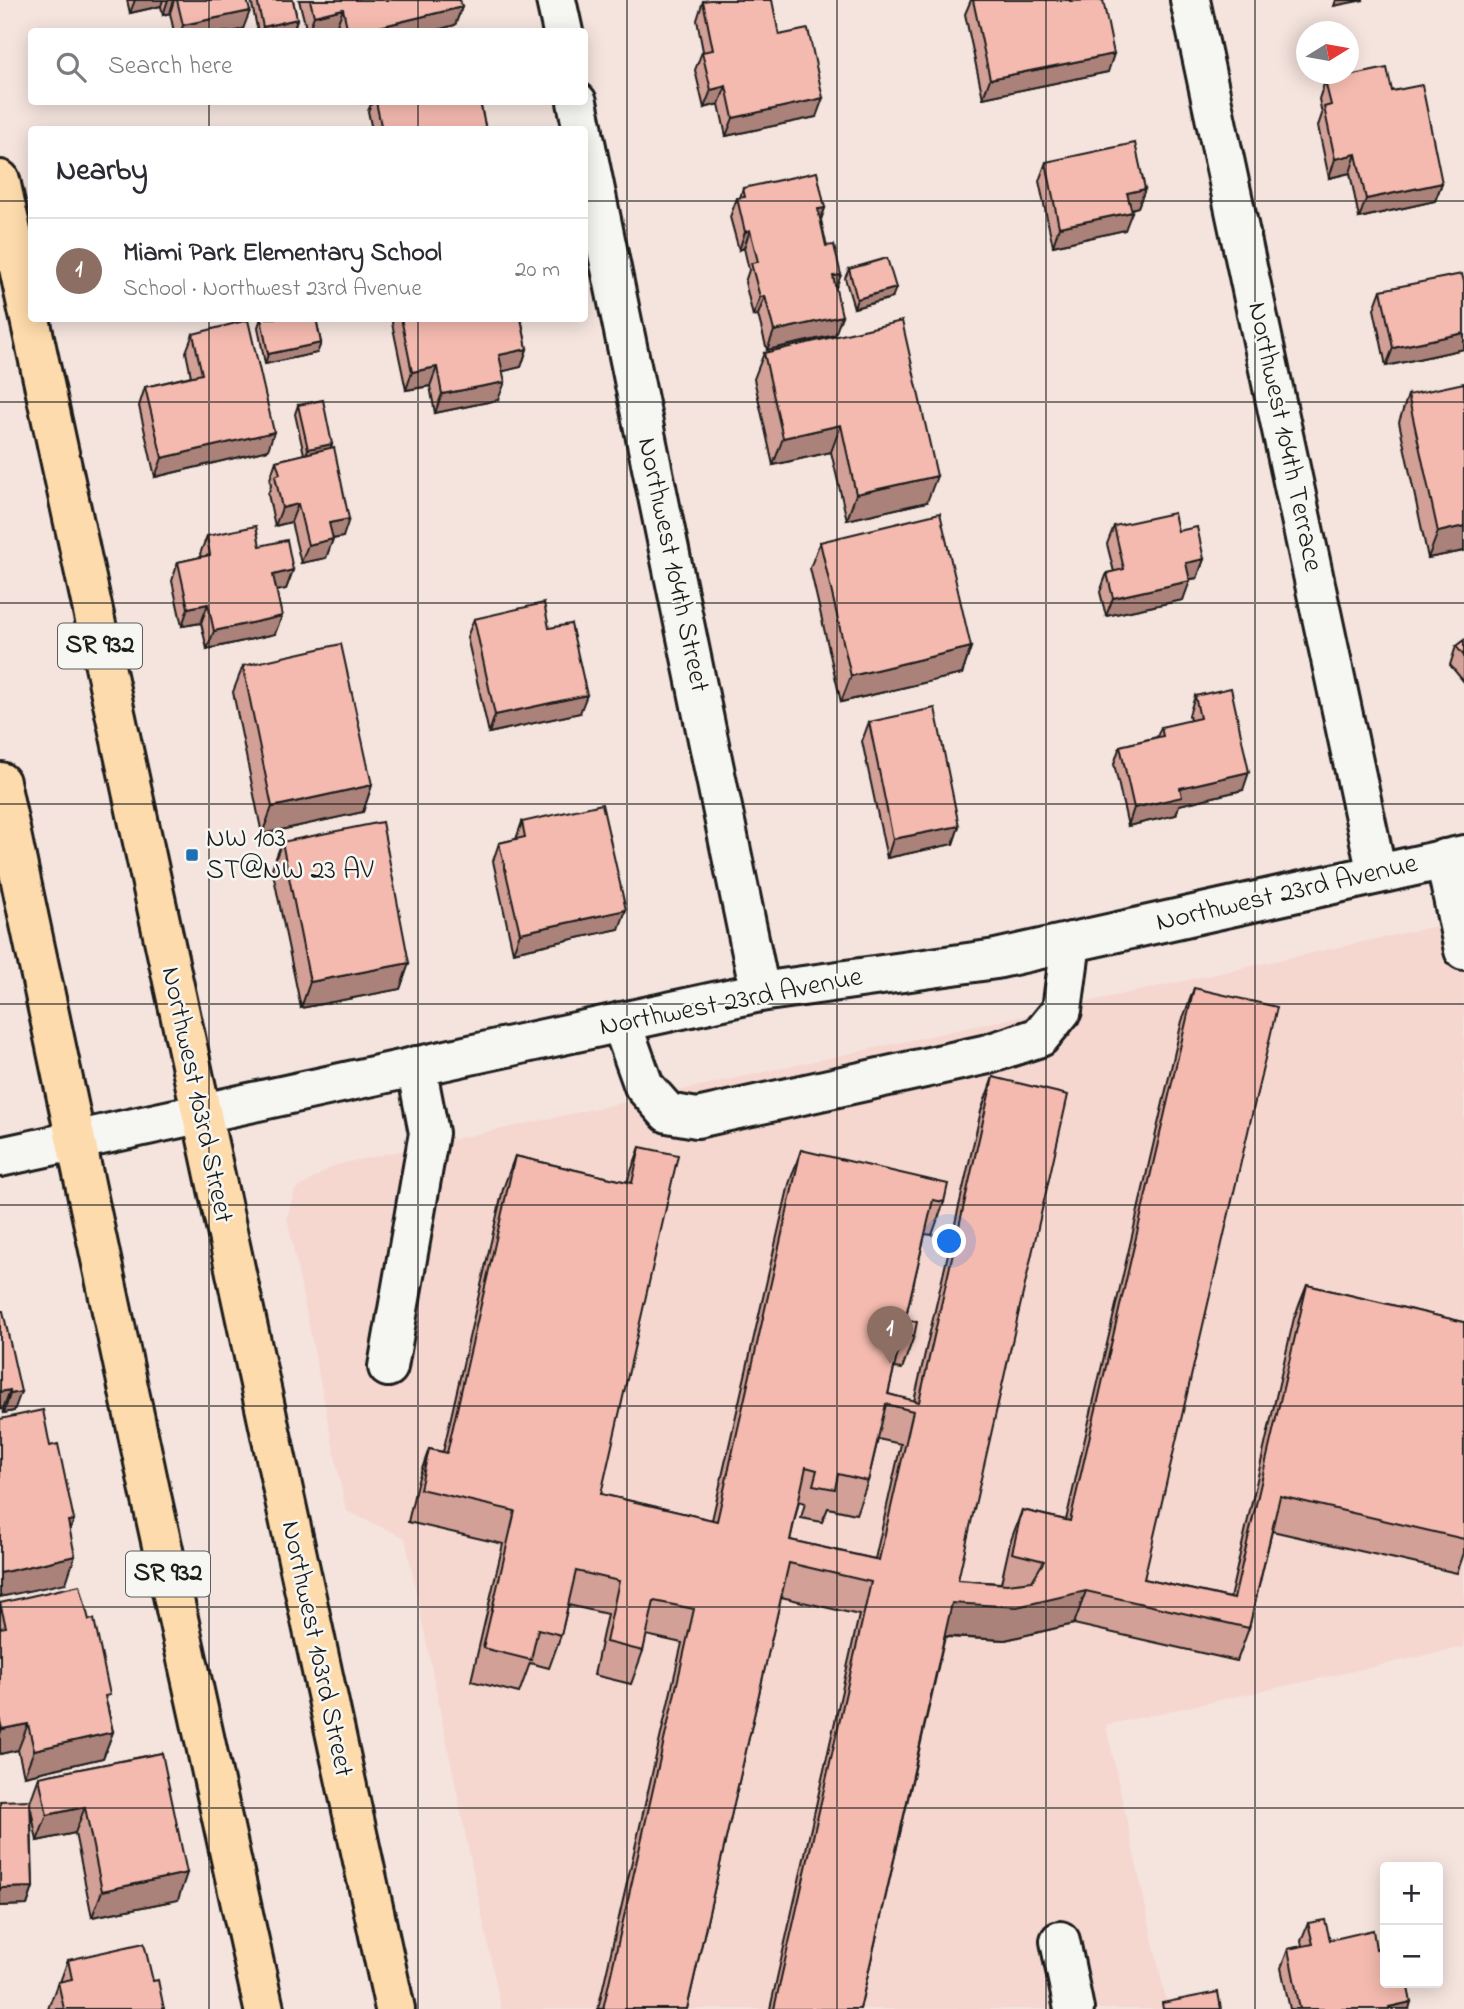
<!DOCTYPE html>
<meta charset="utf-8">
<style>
body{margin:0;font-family:"Indie Flower",sans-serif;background:#f2f2f3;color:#2b2b33}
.controls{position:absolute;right:21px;bottom:21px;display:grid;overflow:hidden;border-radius:7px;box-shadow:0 4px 18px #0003}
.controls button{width:63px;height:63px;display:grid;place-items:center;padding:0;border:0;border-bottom:2px solid #e1e1e2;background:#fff;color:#2b2b33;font:35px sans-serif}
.compass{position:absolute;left:1296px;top:21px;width:63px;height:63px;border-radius:50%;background:#fff;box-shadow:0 4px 18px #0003;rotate:79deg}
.you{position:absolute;left:950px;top:1242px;width:24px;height:24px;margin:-18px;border:5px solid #fff;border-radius:50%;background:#1a73e8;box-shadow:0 0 0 10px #1a73e833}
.badge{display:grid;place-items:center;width:46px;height:46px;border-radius:50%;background:#2563eb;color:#fff;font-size:23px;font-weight:700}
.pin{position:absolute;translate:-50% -58px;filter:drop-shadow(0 2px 4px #0008)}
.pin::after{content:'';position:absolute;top:37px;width:24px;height:21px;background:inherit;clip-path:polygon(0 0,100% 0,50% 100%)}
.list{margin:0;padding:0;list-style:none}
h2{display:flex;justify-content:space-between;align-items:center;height:91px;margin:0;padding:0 28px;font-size:30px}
h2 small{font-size:23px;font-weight:400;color:#7c7c81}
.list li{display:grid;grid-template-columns:46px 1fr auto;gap:21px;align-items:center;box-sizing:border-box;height:105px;padding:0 28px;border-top:2px solid #e1e1e2}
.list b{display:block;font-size:26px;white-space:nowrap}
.list p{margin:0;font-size:23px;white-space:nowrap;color:#7c7c81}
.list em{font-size:23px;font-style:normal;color:#7c7c81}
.icon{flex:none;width:38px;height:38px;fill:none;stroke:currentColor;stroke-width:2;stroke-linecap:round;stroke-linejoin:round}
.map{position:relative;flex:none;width:1464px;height:2009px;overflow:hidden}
.search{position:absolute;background:#fff;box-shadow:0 4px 18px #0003;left:28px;top:28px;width:560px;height:77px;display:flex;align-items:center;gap:18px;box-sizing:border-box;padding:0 24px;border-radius:7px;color:#7c7c81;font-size:26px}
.panel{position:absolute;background:#fff;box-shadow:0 4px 18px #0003;left:28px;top:126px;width:560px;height:196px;border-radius:7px}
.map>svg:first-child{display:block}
.built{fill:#f5d7d0}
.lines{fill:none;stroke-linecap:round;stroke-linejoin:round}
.minor-casing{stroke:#1c1c1c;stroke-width:44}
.major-casing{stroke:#1c1c1c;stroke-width:44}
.minor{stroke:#f6f6f2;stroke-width:38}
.major{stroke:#fedbac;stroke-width:38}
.wall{fill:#d2a096;stroke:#1c1c1c;stroke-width:2;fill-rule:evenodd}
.shaded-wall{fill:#ab827a;stroke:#1c1c1c;stroke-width:2}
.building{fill:#f4baaf;stroke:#1c1c1c;stroke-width:2;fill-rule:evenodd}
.grid{fill:none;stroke:#1c1c1c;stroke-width:2;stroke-opacity:0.55}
.poi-dot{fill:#1f6fb2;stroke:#f6f6f2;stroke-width:2.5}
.labels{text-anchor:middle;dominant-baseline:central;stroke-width:5;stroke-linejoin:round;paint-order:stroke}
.shield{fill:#f6f6f2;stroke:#5d5d5c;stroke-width:2}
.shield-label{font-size:26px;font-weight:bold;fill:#1c1c1c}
.street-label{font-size:28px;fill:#1c1c1c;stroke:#f6f6f2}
.poi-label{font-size:28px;fill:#1c1c1c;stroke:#f6f6f2;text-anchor:start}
</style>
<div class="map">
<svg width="1464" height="2009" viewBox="0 0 1464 2009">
<rect width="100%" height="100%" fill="#f5e4de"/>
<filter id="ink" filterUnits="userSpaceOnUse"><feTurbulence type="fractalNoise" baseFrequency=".0143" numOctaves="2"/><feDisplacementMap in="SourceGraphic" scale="14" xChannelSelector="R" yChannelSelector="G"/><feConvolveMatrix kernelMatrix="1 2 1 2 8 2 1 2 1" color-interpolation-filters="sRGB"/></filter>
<g filter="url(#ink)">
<path class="built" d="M1464 920V1647L1106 1725 1168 2009H501L405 1538 346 1511 287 1217 295 1190 335 1165Z"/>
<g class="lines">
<defs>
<g id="minor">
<path d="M556 0 563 32"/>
<path d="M1190 0 1377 874"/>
<path d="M577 102 583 130"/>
<path d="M584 137 760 992"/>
<path d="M1445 859 1464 950"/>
<path d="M621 1022 644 1086 668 1113 697 1118 988 1054 1040 1037 1062 1010 1071 942"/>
<path d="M0 1157 760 992 996 959 1464 855"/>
<path d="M388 1367 429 1133 416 1066"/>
<path d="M1060 1941 1074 2009"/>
</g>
<g id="major">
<path d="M0 180 395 2009"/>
<path d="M0 782 152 1500 264 2009"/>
</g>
</defs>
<use href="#minor" class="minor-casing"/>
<use href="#major" class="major-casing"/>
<use href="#minor" class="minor"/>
<use href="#major" class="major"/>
</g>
<g class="wall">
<path d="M127 0H247L243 29 232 32H174L170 13 163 15 161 6 130 13Z"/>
<path d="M251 0H293L297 19 294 29 282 32H258Z"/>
<path d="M299 0H460L462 7 455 25 430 32H337L336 28 319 32H307Z"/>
<path d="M971 0H1070L1108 72 983 98 965 14Z"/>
<path d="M703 1 779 35 816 117 726 136 719 104 704 108 695 70 702 52 703 51 697 20Z"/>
<path d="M1325 81 1392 91 1442 183 1435 201 1359 218 1350 173 1329 178 1318 126 1322 114 1319 99Z"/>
<path d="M372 102H480L486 130H372L368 111Z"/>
<path d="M1046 162 1145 189 1138 207 1131 209 1125 230 1053 246 1039 181Z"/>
<path d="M743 188 825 208 821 220 836 288 835 335 767 350 758 315 753 316 745 282 749 270 744 248 739 250 730 217 737 198H740Z"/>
<path d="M849 269 892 298 854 308 845 278Z"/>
<path d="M1464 282V349L1386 366 1374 309 1381 290Z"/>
<path d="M261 318H316L321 343 317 353 265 364 258 327Z"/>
<path d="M393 318H521L527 349 521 367 502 371 498 400 435 413 430 386 406 390 392 323Z"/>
<path d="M193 334 268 450 155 477 139 406 145 387 191 376 186 352Z"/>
<path d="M764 353 927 502 847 520 831 452 773 465 754 379Z"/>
<path d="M1408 395 1464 551 1428 558 1399 422Z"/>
<path d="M298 405 331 448 343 537 333 539 326 558 301 563 291 522 275 526 268 494 271 486 270 479 276 461 304 454 295 414Z"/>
<path d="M1114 526 1178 531 1204 559 1197 578 1189 579 1183 600 1106 616 1100 592 1107 573 1114 572 1107 544Z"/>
<path d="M207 536 260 546 293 570 286 589 277 591 275 634 207 649 201 623 182 626 172 581 178 562 201 557 200 554Z"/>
<path d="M820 542 971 647 962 674 841 702 810 568Z"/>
<path d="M474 619 580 713 489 733 467 637Z"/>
<path d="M1464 640V682L1450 665 1456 646Z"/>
<path d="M243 666 372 785 363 812 262 834 233 692Z"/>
<path d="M1195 696 1243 790 1179 805 1176 815 1128 826 1114 764 1120 746 1157 737 1161 727 1190 721 1189 715Z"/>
<path d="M869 722 959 826 953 844 887 858 862 741Z"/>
<path d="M522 822 619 929 513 952 493 861 499 843 516 839Z"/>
<path d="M282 842 409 963 400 989 301 1008 272 868Z"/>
<path d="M1194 988 1144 1579 1230 1598 1294 1318 1307 1285 1464 1322V1553L1457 1573 1272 1531 1249 1628 1237 1661 1074 1624 1005 1640 945 1637 860 2009H770L859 1615 781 1597 687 2009H598L682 1643 646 1635 643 1651 631 1684 594 1675 607 1614 568 1605 561 1635 549 1668 530 1663 519 1693 471 1681 503 1544 408 1522 417 1483 429 1449 443 1452 503 1189 515 1156 627 1182 640 1147 601 1494 712 1520 789 1184 801 1150 944 1202 932 1235 925 1234 905 1320 914 1336 902 1369 894 1368 888 1394 914 1401 981 1111 993 1077 958 1580 1001 1583 1010 1543 1022 1510 1066 1520 1182 1021ZM878 1439 901 1444 875 1559 790 1540 799 1501 805 1503 801 1518 822 1522 828 1508 856 1514 868 1481Z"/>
<path d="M0 1311 14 1411 4 1413 3 1409H0Z"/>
<path d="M0 1603 107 1704 113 1732 103 1758 24 1776 18 1750 0 1754Z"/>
<path d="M162 1753 178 1900 92 1917 75 1833 37 1841 31 1809 33 1887 27 1905 0 1906V1801L30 1802 39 1777Z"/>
<path d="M1308 1923 1330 1940 1376 1949 1409 2009H1290L1281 1968 1288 1949 1302 1946 1301 1941Z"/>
<path d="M68 1960 153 1981 164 2009H48L58 1982H60Z"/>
</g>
<g class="shaded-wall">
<path d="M135 0H163L161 6 130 13Z"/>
<path d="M168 0H174L170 13 163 15Z"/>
<path d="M1336 0H1364L1334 6Z"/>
<path d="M462 7 455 25 430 32H378L379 27Z"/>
<path d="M343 9 336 28 319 32H308L314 16Z"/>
<path d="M250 11 243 29 232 32H181L183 25Z"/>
<path d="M297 19 294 29 282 32H261L263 27Z"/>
<path d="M1114 54 1108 72 983 98 990 79Z"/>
<path d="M726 86 719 104 704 108 711 90Z"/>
<path d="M823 98 816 117 726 136 733 118Z"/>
<path d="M1356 154 1350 173 1329 178 1335 159Z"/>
<path d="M1442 183 1435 201 1359 218 1366 199Z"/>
<path d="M1145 189 1138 207 1121 212 1127 193Z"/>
<path d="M825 208 818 226V209Z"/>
<path d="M1132 212 1125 230 1053 246 1059 227Z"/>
<path d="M750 230 744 248 739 250 745 232Z"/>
<path d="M841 275 834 293 833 276Z"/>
<path d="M896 288 892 298 854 308 857 299Z"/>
<path d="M765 296 758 315 753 316 760 297Z"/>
<path d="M842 316 835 335 767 350 774 331Z"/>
<path d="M1464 333V349L1386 366 1393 348Z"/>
<path d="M321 343 317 353 265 364 268 354Z"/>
<path d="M527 349 521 367 492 374 499 355Z"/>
<path d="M437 367 430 386 406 390 412 372Z"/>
<path d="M505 382 498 400 435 413 442 394Z"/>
<path d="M841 425 831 452 773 465 783 438Z"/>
<path d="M274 432 268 450 155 477 162 458Z"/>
<path d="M332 444 329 453 304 459 308 449Z"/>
<path d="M937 476 927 502 847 520 856 494Z"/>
<path d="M298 504 291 522 275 526 282 508Z"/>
<path d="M349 519 343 537 322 541 329 523Z"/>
<path d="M1464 526V551L1428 558 1438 532Z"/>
<path d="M333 539 326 558 301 563 308 545Z"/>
<path d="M1204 559 1197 578 1179 581 1186 563Z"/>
<path d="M293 570 286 589 266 593 273 575Z"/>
<path d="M1190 581 1183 600 1106 616 1113 598Z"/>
<path d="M208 604 201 623 182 626 188 608Z"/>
<path d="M282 616 275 634 207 649 214 631Z"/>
<path d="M971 647 962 674 841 702 851 676Z"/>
<path d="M587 695 580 713 489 733 495 715Z"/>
<path d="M1249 772 1243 790 1179 805 1176 815 1128 826 1134 808 1180 788Z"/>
<path d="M372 785 363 812 262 834 272 807Z"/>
<path d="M959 826 953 844 887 858 893 839Z"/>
<path d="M626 910 619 929 513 952 520 933Z"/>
<path d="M409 963 400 989 301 1008 310 982Z"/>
<path d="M10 1390 3 1409H0V1392Z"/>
<path d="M21 1392 14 1411 4 1413 10 1394Z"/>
<path d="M74 1520 64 1546 68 1521Z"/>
<path d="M75 1556 66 1583 0 1597V1573Z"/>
<path d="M1086 1591 1074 1624 1005 1640 940 1636 952 1603Z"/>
<path d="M28 1724 18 1750 0 1754V1734L2 1729Z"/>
<path d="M113 1732 103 1758 24 1776 34 1750Z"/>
<path d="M85 1807 75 1833 37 1841 47 1815Z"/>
<path d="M187 1873 178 1900 92 1917 102 1891Z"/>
<path d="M33 1887 27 1905 0 1906V1888Z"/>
<path d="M1411 2002 1409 2009H1389V2007Z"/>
</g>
<g class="building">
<path d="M177 0H247L250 11 183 25Z"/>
<path d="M257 0H293L297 19 263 27Z"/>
<path d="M310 0H460L462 7 379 27 381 32H348L343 9 314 16Z"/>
<path d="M710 0H772L779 35 808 29 823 98 733 118 726 86 711 90 702 52 713 50 703 1Z"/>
<path d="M973 0H1070V1L1103 0 1114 54 990 79Z"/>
<path d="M1387 68 1392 91 1422 85 1442 183 1366 199 1356 154 1335 159 1324 107 1331 105 1325 81Z"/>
<path d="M376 102H480L486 130H382Z"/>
<path d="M1135 143 1145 189 1127 193 1132 212 1059 227 1046 162Z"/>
<path d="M817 172 825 208 818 209 826 246 834 245 841 275 833 276 842 316 774 331 765 296 760 297 751 263 758 262 750 230 745 232 737 198 745 197 743 188Z"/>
<path d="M887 258 896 288 857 299 849 269Z"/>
<path d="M1462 274 1464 282V333L1393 348 1381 290Z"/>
<path d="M261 318H316L321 343 268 354Z"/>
<path d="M401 318H521L527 349 499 355 505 382 442 394 437 367 412 372Z"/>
<path d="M248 320 274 432 162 458 145 387 202 374 193 334Z"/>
<path d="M902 321 937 476 856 494 841 425 783 438 764 353Z"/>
<path d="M1464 383V526L1438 532 1408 395Z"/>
<path d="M323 400 332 444 308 449 298 405Z"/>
<path d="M334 447 349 519 329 523 333 539 308 545 298 504 282 508 275 476 280 474 276 461Z"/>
<path d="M940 513 971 647 851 676 820 542Z"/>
<path d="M1174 513 1178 531 1197 527 1204 559 1186 563 1190 581 1113 598 1107 573 1124 569 1114 526Z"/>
<path d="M256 526 260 546 287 540 293 570 273 575 282 616 214 631 208 604 188 608 178 562 210 555 207 536Z"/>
<path d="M544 603 549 628 571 624 587 695 495 715 474 619Z"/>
<path d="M1464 640V656L1456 646Z"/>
<path d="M341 644 372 785 272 807 243 666Z"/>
<path d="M1231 688 1249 772 1180 788 1182 797 1134 808 1120 746 1163 736 1161 727 1200 718 1195 696Z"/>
<path d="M935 708 959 826 893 839 869 722Z"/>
<path d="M602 804 626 910 520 933 499 843 525 837 522 822Z"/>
<path d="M382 822 409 963 310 982 282 842Z"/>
<path d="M1194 988 1277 1007 1144 1579 1234 1599 1307 1285 1464 1322V1539L1280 1496 1249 1628 1086 1591 1017 1607 952 1603 860 2009H774L871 1582 789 1563 687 2009H603L694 1609 654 1601 643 1651 606 1642 619 1581 576 1571 561 1635 538 1629 531 1660 483 1648 515 1511 420 1489 429 1449 447 1453 515 1156 632 1183 640 1147 678 1155 601 1494 717 1521 801 1150 948 1184 944 1202 933 1200 905 1320 917 1322 914 1336 902 1334 888 1394 919 1402 993 1077 1068 1095 958 1580 1007 1584 1032 1581 1044 1561 1012 1553 1022 1510 1070 1521ZM886 1404 913 1411 879 1560 790 1540 806 1467 817 1470 813 1485 835 1489 838 1474 868 1481Z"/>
<path d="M0 1311H3L21 1392 10 1394V1390L0 1392Z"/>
<path d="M43 1410 50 1446 58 1444 74 1520 68 1521 75 1556 0 1573V1419Z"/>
<path d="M80 1585 89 1620 94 1619 110 1695 105 1696 113 1732 34 1750 28 1724 2 1729 0 1721V1628L6 1627 0 1603Z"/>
<path d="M162 1753 187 1873 102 1891 85 1807 47 1815 39 1777Z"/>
<path d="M30 1800 33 1887 0 1888V1801Z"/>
<path d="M1325 1920 1330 1940 1373 1930 1376 1949 1385 1947V1983H1407L1411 2002 1389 2007 1390 2009H1300L1288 1949 1313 1944 1308 1923Z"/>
<path d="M144 1943 153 1981 158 1980 164 2009H64L58 1982 72 1979 68 1960Z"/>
<path d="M1218 1992 1221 2009H1163L1162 2003Z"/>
</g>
</g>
<path class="grid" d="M209 0V32M418 0V32M627 0V2009M837 0V2009M1046 0V2009M1255 0V2009M209 102V130M418 102V130M0 201H32M584 201H1464M209 318V2009M418 318V2009M0 402H1464M0 603H1464M0 804H1464M0 1004H1464M0 1205H1464M0 1406H1464M0 1607H1464M0 1808H1464"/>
<rect class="poi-dot" x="185" y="848" width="14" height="14" rx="3.5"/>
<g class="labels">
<g class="shield">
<rect x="58" y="623.5" width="84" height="45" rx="5"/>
<rect x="126" y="1551.5" width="84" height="45" rx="5"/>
</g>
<g class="shield-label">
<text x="100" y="646">SR 932</text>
<text x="168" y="1574">SR 932</text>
</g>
<g class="street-label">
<text transform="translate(1284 437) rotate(78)">Northwest 104th Terrace</text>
<text transform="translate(672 565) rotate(78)">Northwest 104th Street</text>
<text transform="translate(1287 894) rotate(-13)">Northwest 23rd Avenue</text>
<text transform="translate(731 1003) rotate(-11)">Northwest 23rd Avenue</text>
<text transform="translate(196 1095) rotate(78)">Northwest 103rd Street</text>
<text transform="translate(316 1649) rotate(78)">Northwest 103rd Street</text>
</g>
<g class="poi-label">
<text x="206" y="839">NW 103<tspan x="206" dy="32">ST@NW 23 AV</tspan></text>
</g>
</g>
</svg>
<div class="controls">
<button>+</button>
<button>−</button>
</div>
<svg class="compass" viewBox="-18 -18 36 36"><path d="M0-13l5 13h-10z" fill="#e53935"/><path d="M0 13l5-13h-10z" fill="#7c7c81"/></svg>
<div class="you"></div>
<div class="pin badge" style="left:890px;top:1364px;background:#8d6e63">1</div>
<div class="search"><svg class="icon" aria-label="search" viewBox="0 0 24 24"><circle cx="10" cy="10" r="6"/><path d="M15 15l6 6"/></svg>Search here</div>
<section class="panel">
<h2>Nearby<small></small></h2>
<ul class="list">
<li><span class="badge" style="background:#8d6e63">1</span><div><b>Miami Park Elementary School</b><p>School · Northwest 23rd Avenue</p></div><em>20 m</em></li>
</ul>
</section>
</div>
